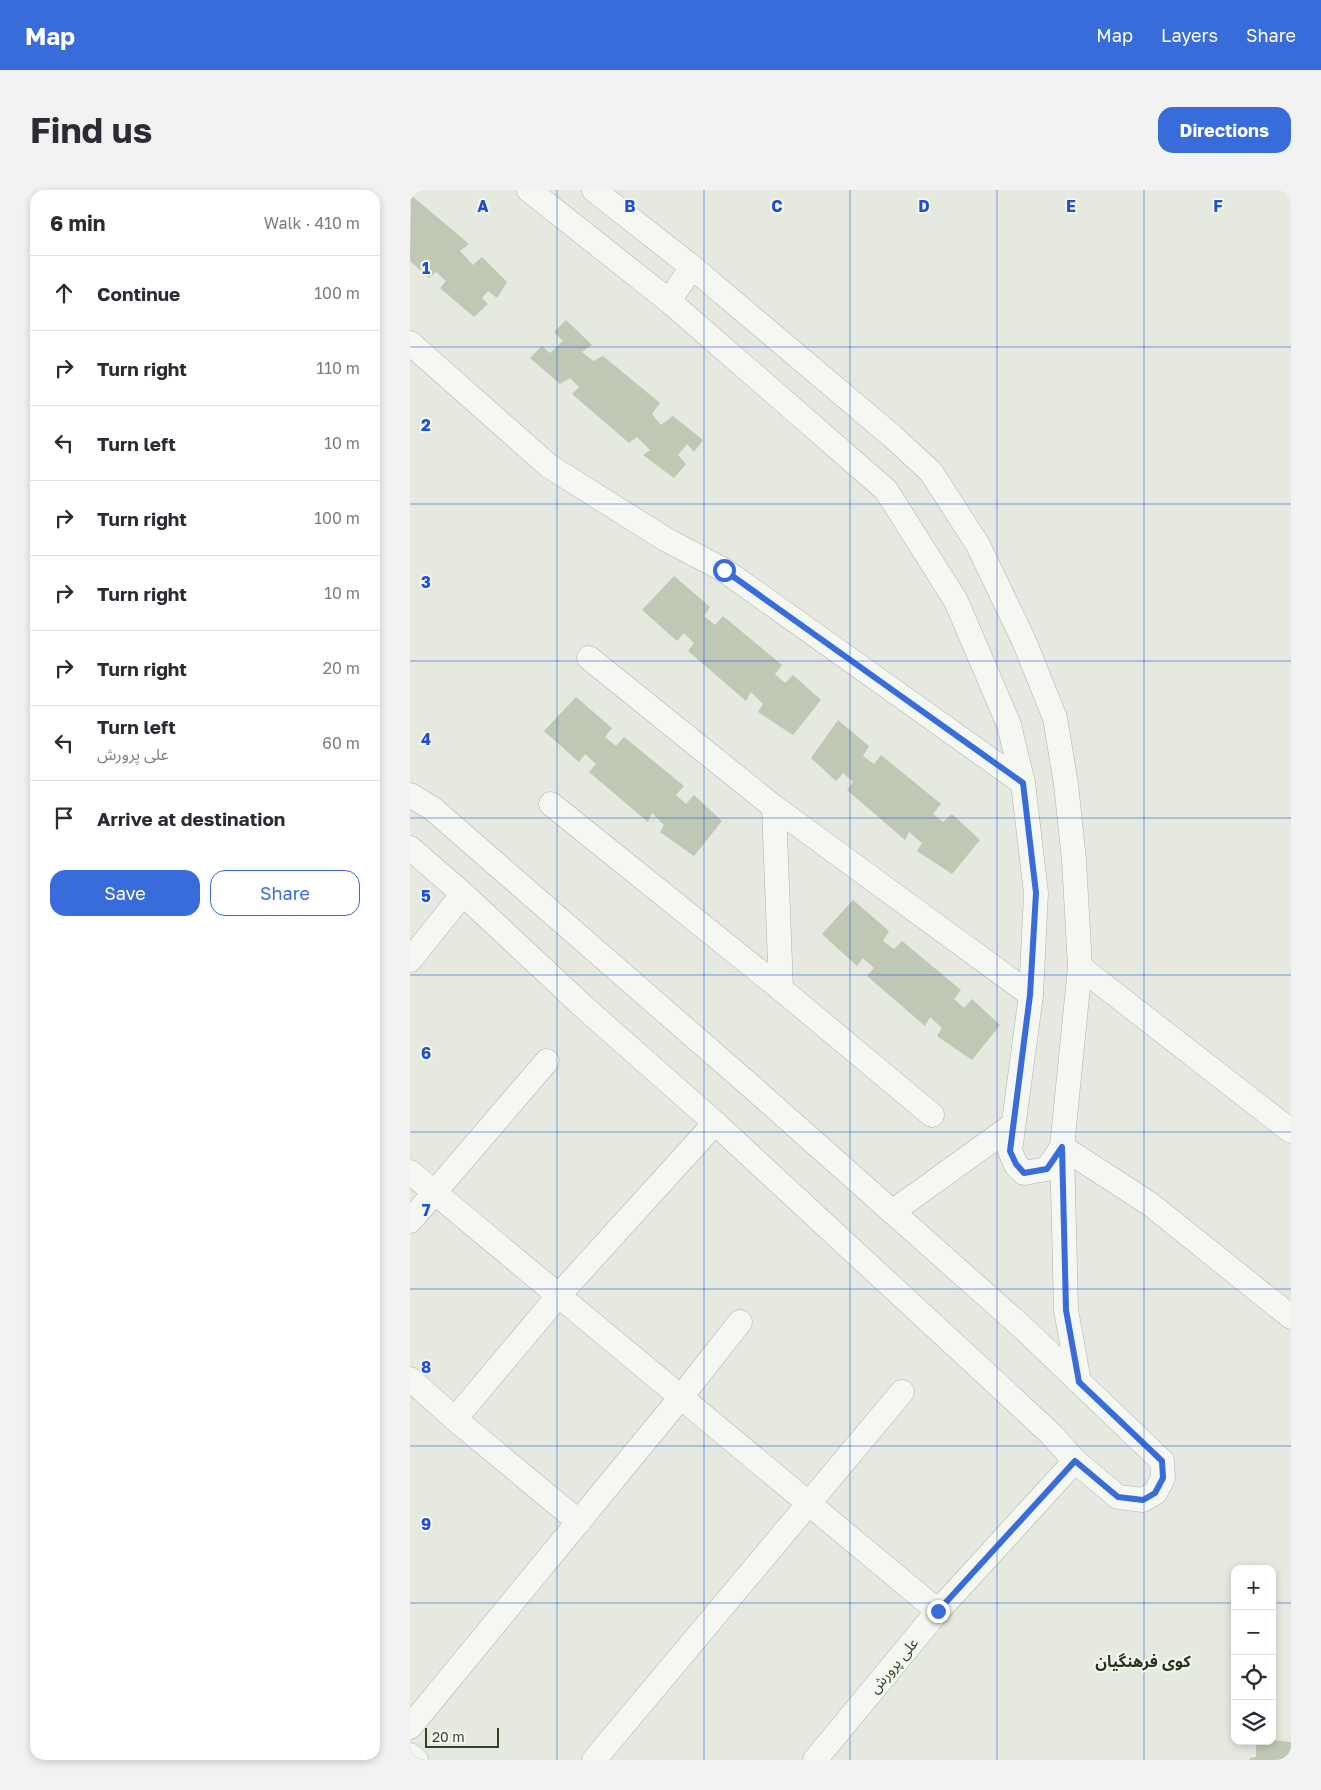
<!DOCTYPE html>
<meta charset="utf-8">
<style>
body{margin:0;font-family:"Golos Text","Noto Sans Arabic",sans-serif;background:#f2f2f3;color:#2b2b33}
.controls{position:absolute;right:15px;bottom:15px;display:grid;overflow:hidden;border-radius:10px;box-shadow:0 2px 8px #0003}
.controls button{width:45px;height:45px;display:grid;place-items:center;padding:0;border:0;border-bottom:1px solid #e1e1e2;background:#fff;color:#2b2b33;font:25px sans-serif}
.scale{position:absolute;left:15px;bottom:12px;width:74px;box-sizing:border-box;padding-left:5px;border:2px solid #354226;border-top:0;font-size:14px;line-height:18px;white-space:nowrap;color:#354226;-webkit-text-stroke:4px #f3f7ee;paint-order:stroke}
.stop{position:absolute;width:15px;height:15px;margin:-11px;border:4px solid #386cda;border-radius:50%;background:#fff}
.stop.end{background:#386cda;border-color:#fff;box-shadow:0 1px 5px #0008}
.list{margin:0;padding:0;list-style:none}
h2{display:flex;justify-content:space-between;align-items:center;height:65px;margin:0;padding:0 20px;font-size:21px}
h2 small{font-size:16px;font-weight:400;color:#7c7c81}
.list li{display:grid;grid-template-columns:32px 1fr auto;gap:15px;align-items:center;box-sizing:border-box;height:75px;padding:0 20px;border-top:1px solid #e1e1e2}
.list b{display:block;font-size:19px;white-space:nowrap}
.list p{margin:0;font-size:16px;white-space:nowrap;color:#7c7c81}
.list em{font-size:16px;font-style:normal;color:#7c7c81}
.actions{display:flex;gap:10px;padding:15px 20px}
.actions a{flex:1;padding:11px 0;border:1px solid #386cda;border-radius:15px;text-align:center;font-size:18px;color:#386cda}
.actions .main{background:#386cda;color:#fff}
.icon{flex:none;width:28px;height:28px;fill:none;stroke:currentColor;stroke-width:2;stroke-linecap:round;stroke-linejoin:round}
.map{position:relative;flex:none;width:881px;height:1570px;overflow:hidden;border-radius:15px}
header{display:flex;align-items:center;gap:30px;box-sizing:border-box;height:70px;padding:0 25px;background:#386cda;color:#fff}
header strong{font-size:24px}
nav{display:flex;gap:28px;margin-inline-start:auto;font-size:18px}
.intro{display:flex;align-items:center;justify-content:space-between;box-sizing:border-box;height:120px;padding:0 30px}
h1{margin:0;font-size:35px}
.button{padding:12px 22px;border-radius:15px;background:#386cda;color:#fff;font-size:18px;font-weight:700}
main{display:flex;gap:30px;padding:0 30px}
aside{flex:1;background:#fff;border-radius:15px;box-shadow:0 2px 8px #0003}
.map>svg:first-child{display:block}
.building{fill:#bfc7b5}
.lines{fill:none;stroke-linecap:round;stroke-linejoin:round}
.minor-casing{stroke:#adb4a4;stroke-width:25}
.minor{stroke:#f5f7f2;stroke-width:24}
.route{stroke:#386cda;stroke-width:6}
.grid{fill:none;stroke:#1d4ed8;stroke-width:1;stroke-opacity:0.55}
.labels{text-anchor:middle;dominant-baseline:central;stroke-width:4;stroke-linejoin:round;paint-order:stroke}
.street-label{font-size:15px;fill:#354226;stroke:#f3f7ee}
.neighbourhood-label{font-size:16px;font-weight:bold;fill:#263319;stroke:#f3f7ee}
.grid-label{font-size:16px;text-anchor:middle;font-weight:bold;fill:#1d4ed8;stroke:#f3f7ee;stroke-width:4;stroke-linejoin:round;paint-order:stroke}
</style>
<header>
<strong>Map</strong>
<nav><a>Map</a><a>Layers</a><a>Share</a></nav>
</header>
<div class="intro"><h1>Find us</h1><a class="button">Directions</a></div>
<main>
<aside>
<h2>6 min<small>Walk · 410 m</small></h2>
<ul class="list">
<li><svg class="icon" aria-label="ahead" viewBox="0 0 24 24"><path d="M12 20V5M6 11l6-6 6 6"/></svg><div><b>Continue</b></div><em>100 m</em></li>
<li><svg class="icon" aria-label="right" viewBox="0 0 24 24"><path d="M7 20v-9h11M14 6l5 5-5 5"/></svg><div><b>Turn right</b></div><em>110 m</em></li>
<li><svg class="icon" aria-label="left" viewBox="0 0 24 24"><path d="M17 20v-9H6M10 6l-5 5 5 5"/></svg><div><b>Turn left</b></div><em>10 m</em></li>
<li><svg class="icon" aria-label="right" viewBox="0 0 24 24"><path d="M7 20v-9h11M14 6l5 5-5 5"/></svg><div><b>Turn right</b></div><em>100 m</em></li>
<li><svg class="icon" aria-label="right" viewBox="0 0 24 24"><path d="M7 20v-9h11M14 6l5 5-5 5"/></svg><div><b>Turn right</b></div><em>10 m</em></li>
<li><svg class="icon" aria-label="right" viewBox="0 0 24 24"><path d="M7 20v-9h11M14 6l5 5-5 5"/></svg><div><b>Turn right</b></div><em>20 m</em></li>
<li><svg class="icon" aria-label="left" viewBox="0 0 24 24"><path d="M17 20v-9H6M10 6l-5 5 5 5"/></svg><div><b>Turn left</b><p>علی پرورش</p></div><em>60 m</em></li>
<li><svg class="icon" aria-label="arrive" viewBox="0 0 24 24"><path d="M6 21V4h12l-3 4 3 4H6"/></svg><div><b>Arrive at destination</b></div></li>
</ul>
<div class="actions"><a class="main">Save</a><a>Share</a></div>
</aside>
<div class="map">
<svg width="881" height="1570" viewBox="0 0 881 1570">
<rect width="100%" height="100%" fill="#e5e9df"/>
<g class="building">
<path d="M1 5 59 54 50 61 63 75 72 67 97 92 87 108 78 101 72 108 78 114 64 127 30 98 36 91 26 82 19 88 0 71Z"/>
<path d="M156 130 182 155 172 162 183 171 193 166 250 213 242 224 251 235 263 226 293 250 284 262 277 254 268 265 276 274 264 288 233 265 240 260 227 247 219 253 162 204 169 197 160 188 150 194 120 168 132 156 140 163 153 151 144 142Z"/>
<path d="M264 386 300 417 294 426 305 435 313 426 372 475 365 484 375 493 383 485 411 510 383 545 348 522 353 514 341 502 336 511 278 461 284 453 274 443 267 451 232 420Z"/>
<path d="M166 507 202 538 195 547 206 556 214 547 274 596 266 605 276 614 284 605 312 631 284 666 250 642 254 635 242 623 238 632 179 582 186 574 175 564 169 572 134 541Z"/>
<path d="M428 530 459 556 453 566 464 574 471 565 531 614 523 624 533 632 542 624 570 650 542 684 507 661 512 653 499 642 495 650 437 600 443 592 433 583 426 591 401 568Z"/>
<path d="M443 710 479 741 473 751 484 759 492 751 551 800 544 809 554 818 562 809 590 835 562 870 527 846 532 838 520 827 515 836 457 786 464 778 453 768 447 776 412 744Z"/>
<path d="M862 1550 881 1552V1570H839L840 1568 846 1567V1551Z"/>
</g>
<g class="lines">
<defs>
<g id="minor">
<path d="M119 0 259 111 476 300 546 411 599 535 613 593 626 703 621 805 600 961 606 975 614 983 637 979 652 957 740 1014 881 1127"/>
<path d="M184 0 282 77 482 246 521 282 568 355 614 451 645 528 656 594 664 670 670 777 652 957 656 1120 669 1192"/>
<path d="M259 111 282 77"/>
<path d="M0 153 139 276 255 349 314 380 613 593"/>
<path d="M179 468 364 617 621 805"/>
<path d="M0 605 23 619 343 898 612 1137 752 1271 753 1288 745 1303 733 1310 708 1307 665 1271 641 1244 305 933 176 819 53 704 0 658"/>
<path d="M141 614 371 799"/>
<path d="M364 617 371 799 522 925"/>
<path d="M0 770 53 704"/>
<path d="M670 777 881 941"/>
<path d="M0 982 528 1421"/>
<path d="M482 1022 603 935"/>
<path d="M0 1031 137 871"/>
<path d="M0 1189 45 1229 169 1332"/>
<path d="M45 1229 149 1105 305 933"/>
<path d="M0 1537 271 1207 330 1132"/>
<path d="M0 1565 6 1570"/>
<path d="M184 1570 492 1202"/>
<path d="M405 1570 528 1421 665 1271"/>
</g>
</defs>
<use href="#minor" class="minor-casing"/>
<use href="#minor" class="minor"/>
</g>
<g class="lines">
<path class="route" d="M314 380 613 593 626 703 620 805 600 961 606 974 614 983 637 979 652 957 656 1120 669 1192 752 1271 753 1288 745 1303 733 1310 708 1307 665 1271 528 1421"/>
</g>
<path class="grid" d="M147 0V1570M294 0V1570M440 0V1570M587 0V1570M734 0V1570M0 157H881M0 314H881M0 471H881M0 628H881M0 785H881M0 942H881M0 1099H881M0 1256H881M0 1413H825M862 1413H881"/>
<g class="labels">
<g class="street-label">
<text transform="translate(483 1475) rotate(-50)">علی پرورش</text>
</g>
<g class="neighbourhood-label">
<text x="733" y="1471">کوی فرهنگیان</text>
</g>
</g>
<g class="grid-label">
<text x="73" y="22">A</text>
<text x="220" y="22">B</text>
<text x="367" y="22">C</text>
<text x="514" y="22">D</text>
<text x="661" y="22">E</text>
<text x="808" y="22">F</text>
<text x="16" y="84">1</text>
<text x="16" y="241">2</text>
<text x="16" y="398">3</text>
<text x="16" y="555">4</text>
<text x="16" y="712">5</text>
<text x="16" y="869">6</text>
<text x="16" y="1026">7</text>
<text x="16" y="1183">8</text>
<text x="16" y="1340">9</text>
</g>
</svg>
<div class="controls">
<button>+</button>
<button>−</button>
<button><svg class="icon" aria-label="locate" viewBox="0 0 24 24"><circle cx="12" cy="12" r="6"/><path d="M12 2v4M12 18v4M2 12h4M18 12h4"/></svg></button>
<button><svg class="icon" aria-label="layers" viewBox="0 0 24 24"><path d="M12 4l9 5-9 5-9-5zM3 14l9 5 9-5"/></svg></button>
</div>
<div class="scale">20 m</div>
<div class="stop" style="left:314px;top:380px"></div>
<div class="stop end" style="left:528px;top:1421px"></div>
</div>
</main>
